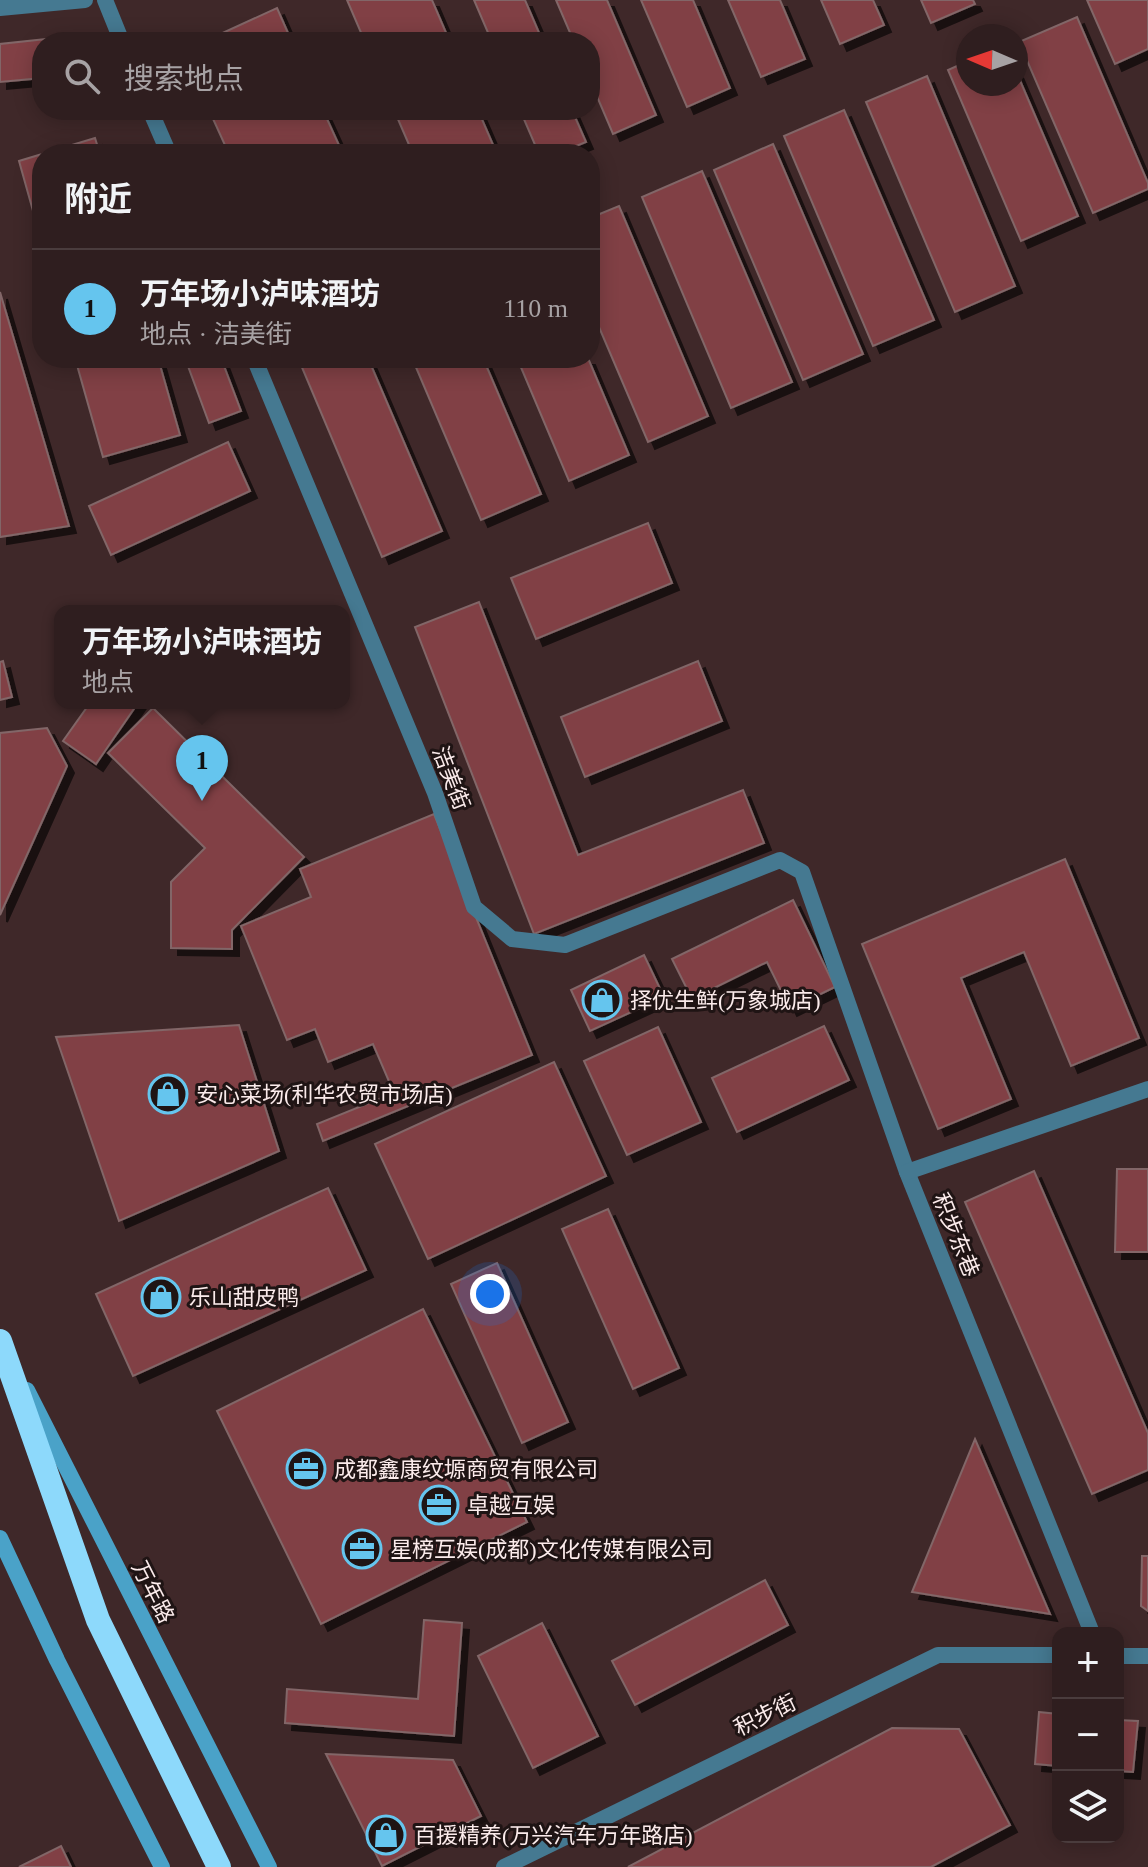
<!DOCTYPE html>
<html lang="zh">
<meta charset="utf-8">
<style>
body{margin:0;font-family:"Times New Roman","Noto Sans SC",serif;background:#3b2b2c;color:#f1f3f6}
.controls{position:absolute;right:24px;bottom:24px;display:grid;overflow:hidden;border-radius:16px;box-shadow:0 4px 20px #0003}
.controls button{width:72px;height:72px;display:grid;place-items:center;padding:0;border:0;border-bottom:2px solid #4a3c3d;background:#2f1e1f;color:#f1f3f6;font:40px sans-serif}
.compass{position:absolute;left:956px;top:24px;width:72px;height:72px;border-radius:50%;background:#2f1e1f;box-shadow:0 4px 20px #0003;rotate:272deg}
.you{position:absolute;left:490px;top:1294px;width:28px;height:28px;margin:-20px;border:6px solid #fff;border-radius:50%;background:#1a73e8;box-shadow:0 0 0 12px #1a73e833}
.badge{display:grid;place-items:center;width:52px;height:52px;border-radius:50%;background:#65c5ee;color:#111;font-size:26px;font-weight:700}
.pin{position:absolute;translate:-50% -66px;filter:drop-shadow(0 2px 4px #0008)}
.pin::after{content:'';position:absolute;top:42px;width:28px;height:24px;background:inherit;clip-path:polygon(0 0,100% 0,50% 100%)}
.popup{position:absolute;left:54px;top:605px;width:296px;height:104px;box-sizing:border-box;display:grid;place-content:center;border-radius:16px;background:#2f1e1f;filter:drop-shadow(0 2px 6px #0005);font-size:26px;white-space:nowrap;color:#a7a2a4}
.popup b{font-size:30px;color:#f1f3f6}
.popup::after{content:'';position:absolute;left:50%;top:100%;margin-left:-16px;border:16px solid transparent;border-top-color:#2f1e1f}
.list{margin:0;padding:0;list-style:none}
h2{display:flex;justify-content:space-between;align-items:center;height:104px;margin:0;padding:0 32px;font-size:34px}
h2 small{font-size:26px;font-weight:400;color:#a7a2a4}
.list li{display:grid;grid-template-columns:52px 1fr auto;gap:24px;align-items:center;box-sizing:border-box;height:120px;padding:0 32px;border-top:2px solid #4a3c3d}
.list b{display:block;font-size:30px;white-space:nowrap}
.list p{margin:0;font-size:26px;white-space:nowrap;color:#a7a2a4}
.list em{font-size:26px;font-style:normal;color:#a7a2a4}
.icon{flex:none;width:44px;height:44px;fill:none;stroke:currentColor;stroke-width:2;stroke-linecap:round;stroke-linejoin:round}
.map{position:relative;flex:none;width:1148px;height:1867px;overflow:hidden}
.search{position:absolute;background:#2f1e1f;box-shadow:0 4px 20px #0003;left:32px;top:32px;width:568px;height:88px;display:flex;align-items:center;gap:20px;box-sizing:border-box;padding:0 28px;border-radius:32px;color:#a7a2a4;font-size:30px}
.panel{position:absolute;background:#2f1e1f;box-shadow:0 4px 20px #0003;left:32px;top:144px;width:568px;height:224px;border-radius:32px}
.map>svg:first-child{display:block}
.building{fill:#814145;stroke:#826667;stroke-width:2;filter:url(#shadow)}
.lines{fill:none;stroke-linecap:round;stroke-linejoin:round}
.street{stroke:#457991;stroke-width:16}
.secondary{stroke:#4aa2c8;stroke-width:16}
.highway{stroke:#8dd9fb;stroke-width:24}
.labels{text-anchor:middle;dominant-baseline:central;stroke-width:6;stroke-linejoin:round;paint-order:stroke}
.street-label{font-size:22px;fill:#fbebeb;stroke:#1f1414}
.poi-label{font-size:22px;fill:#fbebeb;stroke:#1f1414;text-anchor:start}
</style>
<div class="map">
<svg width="1148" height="1867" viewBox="0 0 1148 1867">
<defs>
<filter id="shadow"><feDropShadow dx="7" dy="7" stdDeviation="0" flood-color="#0009"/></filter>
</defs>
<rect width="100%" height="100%" fill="#3f2829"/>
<g class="building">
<path d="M347 0H432L450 42H365Z"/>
<path d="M474 0H525L543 42H492Z"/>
<path d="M556 0H607L656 115 613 134 590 80V42H574Z"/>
<path d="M641 0H693L730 88 687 107Z"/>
<path d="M728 0H780L805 59 761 77Z"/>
<path d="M821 0H873L884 25 840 44Z"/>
<path d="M921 0H973L975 4 931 23Z"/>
<path d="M1087 0H1148V49L1115 64Z"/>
<path d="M277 8 292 42H203Z"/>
<path d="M1077 17 1148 183V189L1093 213 1019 42Z"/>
<path d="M83 35 84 42H42V78L0 82V44Z"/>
<path d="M968 61V84H1016V71L1078 216 1021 241 948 70Z"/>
<path d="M927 76 1015 286 955 312 866 102Z"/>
<path d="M209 110H323L343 154H229Z"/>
<path d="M394 110H478L497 154H413Z"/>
<path d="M520 110H572L586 142 557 154H539Z"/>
<path d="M844 110 934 320 873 346 784 136Z"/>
<path d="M95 138 100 154H42V243L19 161Z"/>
<path d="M773 144 863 354 803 380 714 170Z"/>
<path d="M702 171 792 382 731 408 642 197Z"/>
<path d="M619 206 708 416 648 442 590 306V218Z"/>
<path d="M0 292 69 526 0 537Z"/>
<path d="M75 358H158L180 435 103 457Z"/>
<path d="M185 358H221L241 411 209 423Z"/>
<path d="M298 358H368L442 531 382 557Z"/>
<path d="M412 358H483L541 494 481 520Z"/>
<path d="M517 358H588L629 455 569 481Z"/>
<path d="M228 442 250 491 111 555 89 506Z"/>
<path d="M648 523 672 583 536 639 511 578Z"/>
<path d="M479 602 578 855 743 790 764 843 534 934 415 627Z"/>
<path d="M3 661 12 697 0 700V662Z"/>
<path d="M698 661 722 721 585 777 561 717Z"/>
<path d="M90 703H138L96 764 63 741Z"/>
<path d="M153 708 304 857 232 930V949L171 948V882L205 848 108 753Z"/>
<path d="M47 728 67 766 0 915V733Z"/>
<path d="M434 814 532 1055 323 1141 317 1124 394 1093 373 1044 328 1062 315 1029 287 1040 241 926 311 897 300 869Z"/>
<path d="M1065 859 1139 1038 1071 1066 1024 952 961 978 1011 1099 938 1129 862 944Z"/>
<path d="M793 900 835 987 790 1009 767 962 692 999 672 959Z"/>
<path d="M644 955 664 997 590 1031 571 990Z"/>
<path d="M239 1025 279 1151 119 1221 56 1037Z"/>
<path d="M824 1026 849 1080 737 1132 712 1078Z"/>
<path d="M658 1027 701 1122 627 1155 584 1061Z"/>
<path d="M554 1062 606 1176 428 1259 375 1144Z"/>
<path d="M1117 1169H1148V1252H1115Z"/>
<path d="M1034 1171 1148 1433V1470L1092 1494 965 1202Z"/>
<path d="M328 1188 366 1270 133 1376 96 1294Z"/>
<path d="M608 1209 679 1368 633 1389 562 1229Z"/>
<path d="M497 1263 568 1422 522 1443 451 1284Z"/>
<path d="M423 1309 527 1522 321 1624 217 1411Z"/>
<path d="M975 1439 1050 1614 912 1592Z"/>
<path d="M1142 1556H1148V1611L1141 1606Z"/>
<path d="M765 1580 788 1625 635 1705 612 1661Z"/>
<path d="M424 1620 462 1623 454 1736 285 1723 287 1689 418 1699Z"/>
<path d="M542 1623 598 1736 533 1768 478 1656Z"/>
<path d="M1039 1712 1058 1714V1766L1035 1764Z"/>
<path d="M1118 1720 1138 1721 1133 1772 1118 1771Z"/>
<path d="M892 1728 959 1729 1010 1825 931 1867H628Z"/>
<path d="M326 1754 453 1760 481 1816 382 1866Z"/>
<path d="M61 1846 71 1867H19Z"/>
</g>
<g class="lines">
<g class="street">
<path d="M105 0 122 42"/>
<path d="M0 8 85 0"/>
<path d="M150 110 169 154"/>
<path d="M254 358 435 793 474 907 512 939 565 945 780 860 802 872 907 1172 1092 1633"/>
<path d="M907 1172 1148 1089"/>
<path d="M1118 1656H1148"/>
<path d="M504 1867 938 1655H1058"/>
</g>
<g class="secondary">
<path d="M27 1390 269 1867"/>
<path d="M0 1538 57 1660 162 1867"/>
</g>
<path class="highway" d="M0 1341 98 1620 219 1867"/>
</g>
<defs>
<symbol id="shop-ring" viewBox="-11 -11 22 22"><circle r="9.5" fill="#1f1414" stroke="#65c5ee" stroke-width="1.5"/><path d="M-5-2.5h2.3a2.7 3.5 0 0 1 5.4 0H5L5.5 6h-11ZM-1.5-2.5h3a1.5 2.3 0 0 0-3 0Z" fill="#65c5ee"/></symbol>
<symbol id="office-ring" viewBox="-11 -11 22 22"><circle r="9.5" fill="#1f1414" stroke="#65c5ee" stroke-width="1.5"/><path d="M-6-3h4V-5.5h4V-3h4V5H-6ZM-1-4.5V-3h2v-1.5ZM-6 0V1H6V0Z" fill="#65c5ee"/></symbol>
</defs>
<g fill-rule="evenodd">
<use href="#shop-ring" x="580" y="978" width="44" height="44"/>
<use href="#shop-ring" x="146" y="1072" width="44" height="44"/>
<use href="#shop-ring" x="139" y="1275" width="44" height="44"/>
<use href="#office-ring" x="284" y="1447" width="44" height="44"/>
<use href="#office-ring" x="417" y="1483" width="44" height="44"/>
<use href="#office-ring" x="340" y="1527" width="44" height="44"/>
<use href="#shop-ring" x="364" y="1813" width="44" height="44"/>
</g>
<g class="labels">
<g class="street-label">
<text transform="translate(451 778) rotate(69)">洁美街</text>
<text transform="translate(956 1235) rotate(68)">积步东巷</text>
<text transform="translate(153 1592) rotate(63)">万年路</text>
<text transform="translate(765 1715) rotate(-26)">积步街</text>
</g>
<g class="poi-label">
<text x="630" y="1000">择优生鲜(万象城店)</text>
<text x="196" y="1094">安心菜场(利华农贸市场店)</text>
<text x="189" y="1297">乐山甜皮鸭</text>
<text x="334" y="1469">成都鑫康纹塬商贸有限公司</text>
<text x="467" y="1505">卓越互娱</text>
<text x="390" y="1549">星榜互娱(成都)文化传媒有限公司</text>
<text x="414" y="1835">百援精养(万兴汽车万年路店)</text>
</g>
</g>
</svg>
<div class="controls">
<button>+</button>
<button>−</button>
<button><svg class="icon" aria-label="layers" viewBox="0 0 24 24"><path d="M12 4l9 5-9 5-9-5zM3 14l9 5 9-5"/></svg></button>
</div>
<svg class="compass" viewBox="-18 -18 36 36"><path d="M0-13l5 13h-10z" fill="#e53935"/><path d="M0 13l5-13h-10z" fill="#a7a2a4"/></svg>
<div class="you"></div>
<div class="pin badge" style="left:202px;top:801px">1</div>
<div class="popup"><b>万年场小泸味酒坊</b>地点</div>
<div class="search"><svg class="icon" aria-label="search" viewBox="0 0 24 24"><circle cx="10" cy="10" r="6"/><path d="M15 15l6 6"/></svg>搜索地点</div>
<section class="panel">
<h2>附近<small></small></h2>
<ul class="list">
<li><span class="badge">1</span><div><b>万年场小泸味酒坊</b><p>地点 · 洁美街</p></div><em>110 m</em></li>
</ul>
</section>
</div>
